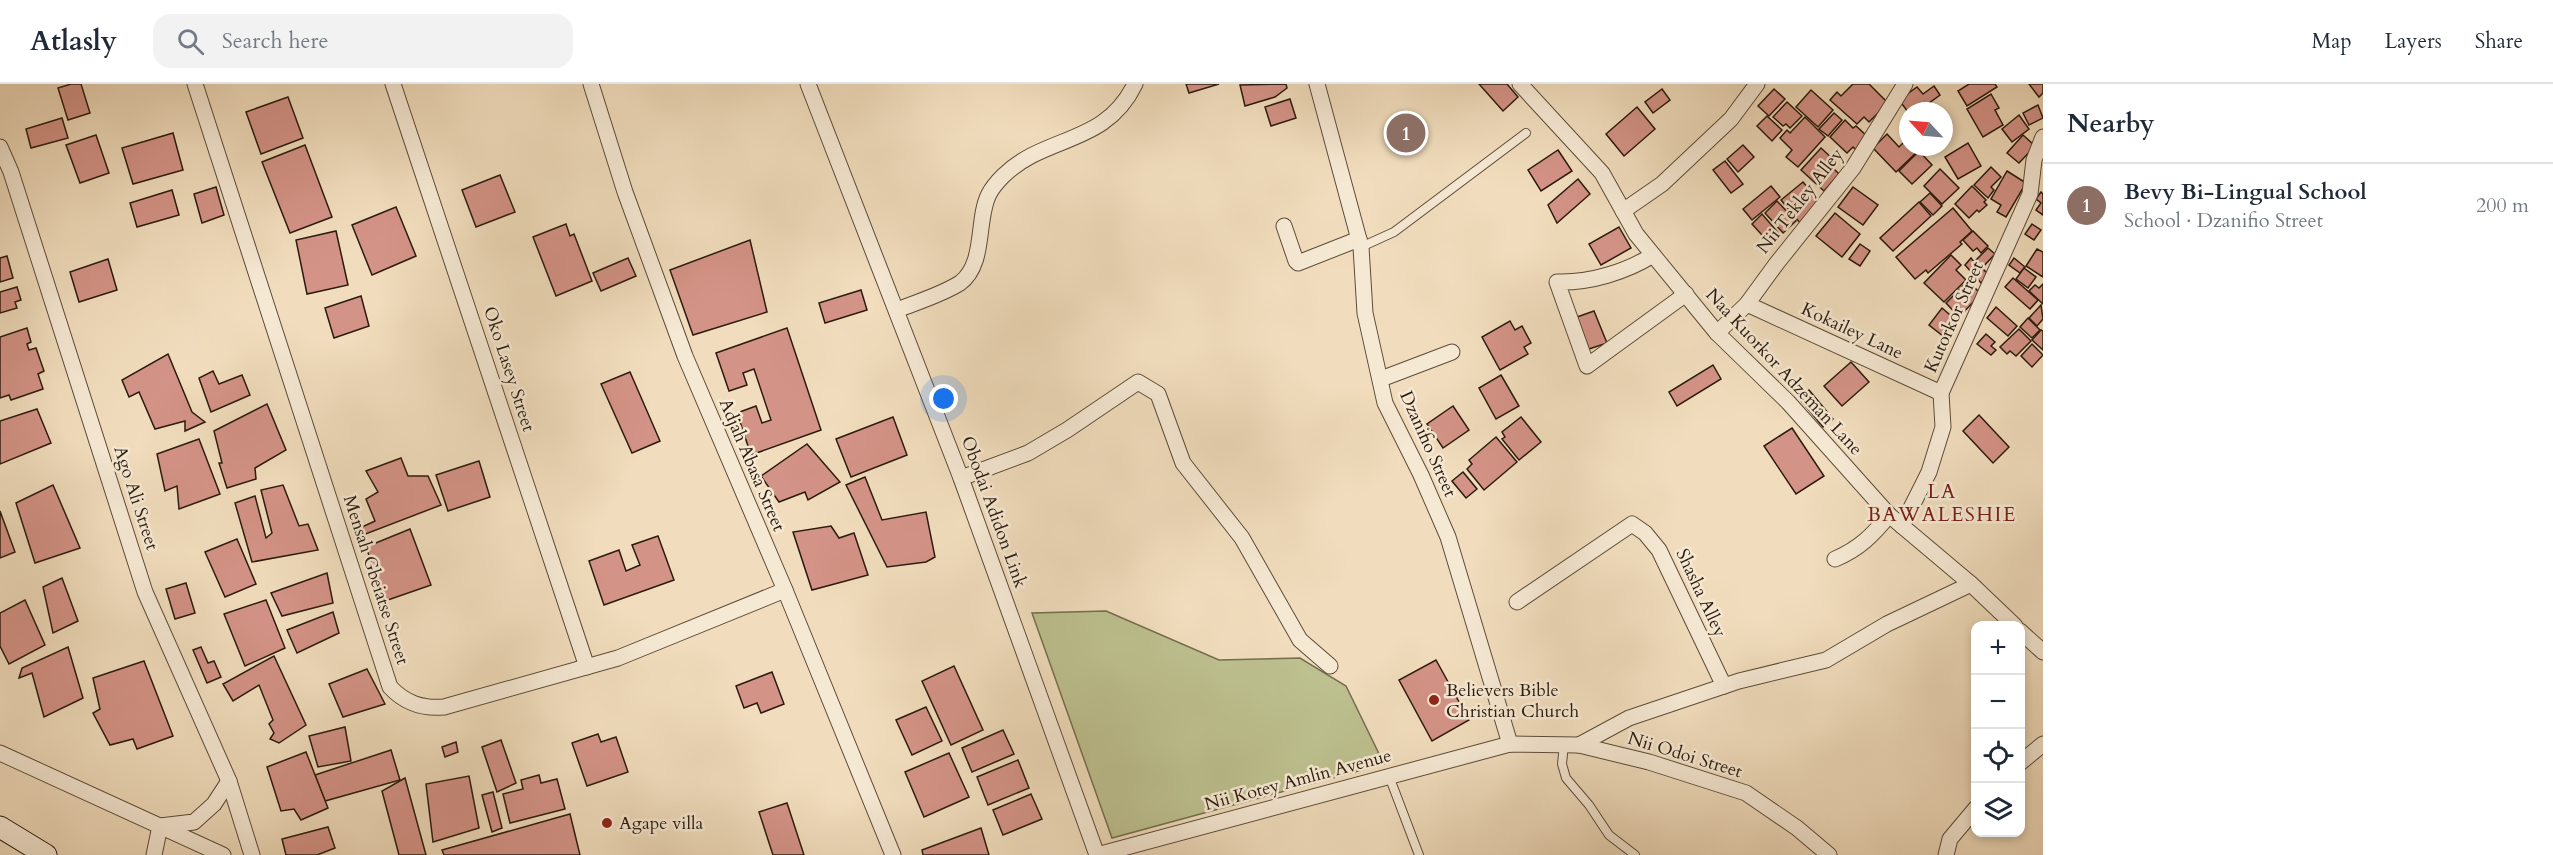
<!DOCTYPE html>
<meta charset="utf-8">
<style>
body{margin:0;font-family:Cardo,serif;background:#f2f2f3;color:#1f2937}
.controls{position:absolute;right:18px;bottom:18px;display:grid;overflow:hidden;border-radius:12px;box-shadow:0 3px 9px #0003}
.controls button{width:54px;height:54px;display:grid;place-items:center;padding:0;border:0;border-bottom:2px solid #e0e1e3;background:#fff;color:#1f2937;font:30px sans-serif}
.compass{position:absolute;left:1899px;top:18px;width:54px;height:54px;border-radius:50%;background:#fff;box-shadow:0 3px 9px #0003;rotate:296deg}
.you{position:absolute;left:944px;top:315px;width:21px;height:21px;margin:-15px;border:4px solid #fff;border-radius:50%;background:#1a73e8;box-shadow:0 0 0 9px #1a73e833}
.badge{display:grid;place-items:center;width:39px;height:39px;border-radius:50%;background:#7c3aed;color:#fff;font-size:20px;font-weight:700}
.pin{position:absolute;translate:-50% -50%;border:3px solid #fff;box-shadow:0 2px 6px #0006}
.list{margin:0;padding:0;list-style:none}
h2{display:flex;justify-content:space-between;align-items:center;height:78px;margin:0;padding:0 24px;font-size:26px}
h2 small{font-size:20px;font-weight:400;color:#747a83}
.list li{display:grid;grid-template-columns:39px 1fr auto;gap:18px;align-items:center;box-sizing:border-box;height:84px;padding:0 24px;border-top:2px solid #e0e1e3}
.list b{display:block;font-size:22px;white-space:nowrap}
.list p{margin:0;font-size:20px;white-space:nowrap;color:#747a83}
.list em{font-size:20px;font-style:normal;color:#747a83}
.icon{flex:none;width:33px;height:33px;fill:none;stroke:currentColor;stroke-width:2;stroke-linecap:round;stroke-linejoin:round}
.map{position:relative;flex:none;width:2043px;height:771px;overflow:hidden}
header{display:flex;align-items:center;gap:36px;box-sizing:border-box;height:84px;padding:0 30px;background:#fff;border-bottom:2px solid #e0e1e3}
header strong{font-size:28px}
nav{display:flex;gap:33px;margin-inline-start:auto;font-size:21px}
.search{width:420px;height:54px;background:#f2f2f3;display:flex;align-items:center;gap:15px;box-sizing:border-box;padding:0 21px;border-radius:18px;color:#747a83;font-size:22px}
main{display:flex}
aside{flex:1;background:#fff}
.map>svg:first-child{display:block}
.green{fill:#bdc08f;stroke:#746e4e;stroke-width:1.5}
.building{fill:#d49387;stroke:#2b1b0d;stroke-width:1.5}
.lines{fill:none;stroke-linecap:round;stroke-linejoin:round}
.lane-casing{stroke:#5c4c39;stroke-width:10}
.street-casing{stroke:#5c4c39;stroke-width:17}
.secondary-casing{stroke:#2b1b0d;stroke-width:23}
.lane{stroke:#f6e9d4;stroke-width:8}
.street{stroke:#f6e9d4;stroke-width:15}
.secondary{stroke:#f6e9d4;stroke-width:21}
.poi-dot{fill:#8f2418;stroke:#f6e9d4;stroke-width:2}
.labels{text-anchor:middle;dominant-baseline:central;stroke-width:5;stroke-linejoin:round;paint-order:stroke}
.street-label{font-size:18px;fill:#2b1b0d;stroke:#f6e9d4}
.poi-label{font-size:18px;fill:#2b1b0d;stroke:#f6e9d4;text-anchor:start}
.neighbourhood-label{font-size:20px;letter-spacing:1.5px;fill:#7a1f14;stroke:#f6e9d4}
</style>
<header>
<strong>Atlasly</strong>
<div class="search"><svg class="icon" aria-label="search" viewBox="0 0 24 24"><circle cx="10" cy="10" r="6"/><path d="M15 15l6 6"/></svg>Search here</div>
<nav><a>Map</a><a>Layers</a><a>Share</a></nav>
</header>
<main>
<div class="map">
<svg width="2043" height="771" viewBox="0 0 2043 771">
<rect width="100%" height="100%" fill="#f1ddbd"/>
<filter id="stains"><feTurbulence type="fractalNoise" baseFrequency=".00333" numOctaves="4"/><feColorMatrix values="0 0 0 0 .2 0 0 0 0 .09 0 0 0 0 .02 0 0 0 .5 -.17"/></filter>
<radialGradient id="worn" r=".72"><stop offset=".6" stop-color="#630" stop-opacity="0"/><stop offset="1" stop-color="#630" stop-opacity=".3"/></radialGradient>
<path class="green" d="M1106 527 1219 576 1300 574 1346 602 1384 680 1112 754 1032 529Z"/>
<g class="building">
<path d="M71 0H81L90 29 68 36 58 4Z"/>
<path d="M1186 0H1219L1189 9Z"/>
<path d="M1286 0 1287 4 1275 13 1245 22 1240 1Z"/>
<path d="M1479 0H1507L1518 13 1503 27Z"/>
<path d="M1853 0H1869L1888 19 1869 38 1864 33 1857 40 1830 16 1837 8 1841 12Z"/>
<path d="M1969 0H1995L1997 3 1967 22 1958 7Z"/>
<path d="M2029 0H2043V9L2039 13Z"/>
<path d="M1934 2 1940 11 1918 27 1908 28 1899 16 1917 3 1923 10Z"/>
<path d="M1662 5 1670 16 1653 29 1645 18Z"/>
<path d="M1774 5 1785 15 1769 32 1758 22Z"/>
<path d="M1811 6 1833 26 1818 43 1796 23Z"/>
<path d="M1991 10 1999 24 1995 26 2003 41 1983 53 1967 25Z"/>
<path d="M288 13 303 54 261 70 246 28Z"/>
<path d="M1290 15 1296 34 1271 42 1265 23Z"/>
<path d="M1787 18 1802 32 1790 44 1786 40 1783 42 1773 33Z"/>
<path d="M2038 21 2043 34 2029 41 2023 29Z"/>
<path d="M1637 23 1655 45 1624 72 1606 50Z"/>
<path d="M1834 29 1842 36 1828 52 1819 45Z"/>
<path d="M2019 31 2029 45 2012 58 2002 45Z"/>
<path d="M1767 32 1782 46 1772 57 1757 42Z"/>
<path d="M1805 33 1825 53 1798 83 1786 73 1792 66 1780 54 1787 46 1790 49Z"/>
<path d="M62 34 68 54 31 64 26 45Z"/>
<path d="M1845 36 1853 44 1856 42 1868 53 1856 66 1853 63 1847 69 1830 53Z"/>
<path d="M173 49 183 86 133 100 122 64Z"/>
<path d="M1887 50 1899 63 1908 54V63H1916L1919 66 1896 88 1873 64Z"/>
<path d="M96 51 109 89 80 99 66 61Z"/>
<path d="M2023 51 2035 62 2019 79 2007 69Z"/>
<path d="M1968 59 1981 82 1958 95 1945 73Z"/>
<path d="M305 61 332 133 290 149 262 78Z"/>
<path d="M1743 61 1754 73 1738 88 1727 75Z"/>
<path d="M1821 64 1835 77 1831 82 1839 90 1824 107 1801 86Z"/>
<path d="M1558 66 1572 87 1541 107 1528 86Z"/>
<path d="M1919 67 1932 81 1912 100 1899 87Z"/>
<path d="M1725 77 1743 100 1731 109 1713 86Z"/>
<path d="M1991 83 2001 93 1991 103 1994 106 1988 114 1974 101Z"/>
<path d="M1940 85 1959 104 1942 120 1924 102Z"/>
<path d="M2007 87 2026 99 2006 133 1997 128 2001 121 1991 115Z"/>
<path d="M500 91 515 128 476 143 462 106Z"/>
<path d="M1578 95 1590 110 1557 139 1548 121Z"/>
<path d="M1803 98 1822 121 1800 139 1781 116Z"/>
<path d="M1771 102 1780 113 1752 136 1743 125Z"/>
<path d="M1972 102 1986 116 1984 118 1987 121 1979 128 1977 126 1969 134 1955 120Z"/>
<path d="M216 103 224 131 202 139 194 110Z"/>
<path d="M1853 103 1878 121 1863 141 1838 123Z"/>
<path d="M172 106 179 131 137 143 130 119Z"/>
<path d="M2041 108 2043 110V131L2036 126 2041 119 2036 115Z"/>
<path d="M1930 109 1942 122 1933 131 1920 118Z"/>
<path d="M1777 117 1796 137 1783 149 1765 129Z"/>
<path d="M1919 118 1931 132 1893 167 1880 154Z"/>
<path d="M396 123 416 172 372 191 352 141Z"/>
<path d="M1953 124 1972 147 1960 158 1962 160 1928 189 1926 186 1915 195 1896 173Z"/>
<path d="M1835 129 1860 150 1842 173 1816 152Z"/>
<path d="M1762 130 1781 152 1771 161 1752 140Z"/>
<path d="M566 140 570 152 574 150 592 197 556 212 533 153Z"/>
<path d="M2032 140 2041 146 2034 156 2025 150Z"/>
<path d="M1619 143 1631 164 1601 181 1589 160Z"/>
<path d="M336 147 348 201 307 210 296 156Z"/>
<path d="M1973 147 1988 162 1981 169 1977 164 1973 167 1963 156Z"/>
<path d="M750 156 767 228 693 251 670 186Z"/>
<path d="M1860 160 1870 167 1860 182 1849 175Z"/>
<path d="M1988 164 1995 170 1982 184 1989 191 1981 199 1965 181 1971 174 1974 178Z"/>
<path d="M2037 165 2043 168V193L2026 182Z"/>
<path d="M1951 171 1961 181 1956 186 1966 196 1944 218 1924 199Z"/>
<path d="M7 172 13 194 0 198V174Z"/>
<path d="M628 174 636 192 601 207 593 189Z"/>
<path d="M2014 174 2025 183 2020 189 2009 181Z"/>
<path d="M108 175 117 206 79 218 70 188Z"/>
<path d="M2024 184 2036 193 2028 204 2016 195Z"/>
<path d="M2013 194 2038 216 2030 225 2005 203Z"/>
<path d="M1968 197 1981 210 1959 233 1946 219Z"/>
<path d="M2043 200V220L2029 207 2035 201 2039 204Z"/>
<path d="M17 203 21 216 15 218 17 224 0 229V208Z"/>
<path d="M861 206 867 226 825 239 819 219Z"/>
<path d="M361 212 369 242 334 254 325 224Z"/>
<path d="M2041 221 2043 235 2037 242 2029 234Z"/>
<path d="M1996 223 2017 242 2008 252 1987 234Z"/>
<path d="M1942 224 1956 236 1943 252 1929 241Z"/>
<path d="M1594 227 1607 259 1589 265 1577 233Z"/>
<path d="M2028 234 2040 246 2032 254 2020 243Z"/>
<path d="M1510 237 1515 246 1522 242 1531 259 1524 263 1528 270 1500 286 1482 253Z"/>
<path d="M27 244 31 258 27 260 29 266 36 264 44 287 38 290 43 305 11 316 9 311 0 314V253Z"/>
<path d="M787 244 821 346 751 371 737 329 756 322 762 339 771 336 754 285 743 289 747 301 729 307 716 269Z"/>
<path d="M2019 245 2031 257 2016 272 2010 267 2007 270 2000 263Z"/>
<path d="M2041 246 2043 247V266L2032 256Z"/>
<path d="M1986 250 1995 258 1991 262 1996 266 1991 271 1977 260Z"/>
<path d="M2032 260 2043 271 2032 283 2021 272Z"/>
<path d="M168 270 192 328 205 338 185 347V337L155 345 139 308 129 313 122 296Z"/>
<path d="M1851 278 1869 298 1842 322 1824 302Z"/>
<path d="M1713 281 1721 295 1677 322 1669 308Z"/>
<path d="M213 287 219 300 242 291 250 311 211 328 199 294Z"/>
<path d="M630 288 660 357 632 369 601 300Z"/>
<path d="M1501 291 1519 322 1496 335 1479 304Z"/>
<path d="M1809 306 1833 335 1823 343 1799 314Z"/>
<path d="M267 320 286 366 255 384 256 395 227 404 219 379H222L214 347Z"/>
<path d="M1453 322 1469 346 1443 364 1427 340Z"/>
<path d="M37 325 51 359 0 380V337Z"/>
<path d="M1979 331 2009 363 1993 379 1963 347Z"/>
<path d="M893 333 907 371 851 393 836 355Z"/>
<path d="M1521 333 1541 358 1519 376 1502 355 1505 353 1502 348Z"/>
<path d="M1792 344 1824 392 1796 410 1764 362Z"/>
<path d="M1496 353 1517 378 1484 406 1467 385 1472 380 1469 376Z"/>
<path d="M199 355 220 410 179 425 177 402 165 407 157 370Z"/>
<path d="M807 360 840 398 808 416 805 408 779 418 761 392Z"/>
<path d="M401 374 408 392H428L441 421 363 451 362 443 375 437 366 415 378 408 366 387Z"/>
<path d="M479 377 490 413 448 427 436 391Z"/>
<path d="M1463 388 1477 405 1466 414 1452 397Z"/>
<path d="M865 393 882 436 926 428 935 473 926 478 887 483 846 401Z"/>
<path d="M53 401 80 464 35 479 16 419Z"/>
<path d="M283 401 299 442 308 440 318 466 252 478 235 419 255 412 266 454 272 449 261 406Z"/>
<path d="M0 427 15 468 0 474Z"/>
<path d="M831 442 839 454 854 449 868 491 812 506 793 448Z"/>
<path d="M410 445 431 501 385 517 366 463Z"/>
<path d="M658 452 674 496 604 521 589 477 619 466 626 487 640 481 632 461Z"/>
<path d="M237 455 256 500 225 513 205 468Z"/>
<path d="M327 489 333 519 282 532 271 509Z"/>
<path d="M62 494 78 537 53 549 43 503Z"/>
<path d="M186 499 195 529 175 535 166 505Z"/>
<path d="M25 516 45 561 9 580 0 562V529Z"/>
<path d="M266 516 285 564 245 582 224 530Z"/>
<path d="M333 528 339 549 297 569 287 546Z"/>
<path d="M68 563 83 614 44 633 32 589 19 594 22 584Z"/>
<path d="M201 563 208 579 214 577 221 593 207 599 193 566Z"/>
<path d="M274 572 306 641 279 659 270 655 274 649 269 640 273 636 259 601 233 617 223 600Z"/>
<path d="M1436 576 1469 636 1432 657 1399 596Z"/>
<path d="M144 577 173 652 137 665 133 655 110 661 93 629 100 625 93 594Z"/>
<path d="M954 582 983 646 951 661 922 597Z"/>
<path d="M367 585 385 620 343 633 329 600Z"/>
<path d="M772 588 784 620 761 629 757 619 744 624 736 602Z"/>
<path d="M926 623 942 657 912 671 896 636Z"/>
<path d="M345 643 351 677 318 683 309 652Z"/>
<path d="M1003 646 1014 670 972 688 962 664Z"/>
<path d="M598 650 601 658 616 653 628 688 587 702 572 659Z"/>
<path d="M501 656 516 699 497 708 482 663Z"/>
<path d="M456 658 458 668 445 673 442 663Z"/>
<path d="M391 666 400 696 325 717 315 691Z"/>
<path d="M306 668 328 724 301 736 294 725 281 727 267 683Z"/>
<path d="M949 669 969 713 924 733 905 688Z"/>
<path d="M1018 676 1029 704 988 721 977 693Z"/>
<path d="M539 691 541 699 557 695 565 725 510 739 503 710 523 705 521 696Z"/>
<path d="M469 692 479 744 433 758 426 700Z"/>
<path d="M405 694 426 771H399L382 707Z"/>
<path d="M493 708 502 744 492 748 482 711Z"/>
<path d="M1031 710 1042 735 1003 751 993 726Z"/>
<path d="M787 719 804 771H773L759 728Z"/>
<path d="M570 730 580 771H444L442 766Z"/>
<path d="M328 743 335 764 317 771H286L282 755Z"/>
<path d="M981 744 989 771H923L922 766Z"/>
</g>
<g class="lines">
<defs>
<g id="lane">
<path d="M1361 163 1394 148 1526 49"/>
<path d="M1564 660 1562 680 1566 694 1589 721 1609 751 1635 771"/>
<path d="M1389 692 1419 771"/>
</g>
<g id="street">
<path d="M195 0 390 603C405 619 422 625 444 623L618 574 785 506"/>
<path d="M393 0 587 583"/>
<path d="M591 0 625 108 685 272 785 506 893 771"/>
<path d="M808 0 961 394 1097 771"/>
<path d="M1317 0 1361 163 1365 229 1385 319 1421 391 1448 453 1510 660"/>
<path d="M1520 0 1602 89 1636 150 1717 249 1788 318 1889 431 1971 500 2015 542"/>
<path d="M0 63 11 88 145 508 229 697 252 771"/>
<path d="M1623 127 1662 100 1731 35 1757 0"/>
<path d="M1284 142 1296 177 1298 179 1359 155"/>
<path d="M1653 171C1626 188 1590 199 1557 198L1587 282 1686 210"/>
<path d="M1747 220 1941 309"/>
<path d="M897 226C917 218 941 211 960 199 986 180 976 135 989 110 992 104 999 96 1003 92 1046 50 1105 62 1135 0"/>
<path d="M1717 249 1747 220 1777 179 1853 84 1905 0"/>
<path d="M1381 295 1452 268"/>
<path d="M961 394 1028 369 1067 346 1138 298 1158 310 1183 379 1242 454 1300 556 1330 582"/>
<path d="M1902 442 1929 388 1943 343 1941 309 2030 110 2034 76 2043 53"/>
<path d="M1835 475C1859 465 1873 451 1889 431"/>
<path d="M1517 518 1632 440 1645 449 1659 466 1724 602"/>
<path d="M2020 547 2043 568"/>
<path d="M1579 661 1629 634 1739 597 1826 576 1887 540 1971 500"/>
<path d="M0 669 223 771"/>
<path d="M2020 679 2043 660"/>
<path d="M154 771 160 742 194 738 214 720 229 697"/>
<path d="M1097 771 1510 660 1579 661 1649 678 1746 709 1797 744 1829 771"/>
<path d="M1946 771 1950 755 1976 724"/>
</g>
<path id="secondary" d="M0 743 46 771"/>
</defs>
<use href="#lane" class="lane-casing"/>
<use href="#street" class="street-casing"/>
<use href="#secondary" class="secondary-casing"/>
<use href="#lane" class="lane"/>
<use href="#street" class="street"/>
<use href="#secondary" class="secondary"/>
</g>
<g class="poi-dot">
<circle cx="1434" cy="616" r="6"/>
<circle cx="607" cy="739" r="6"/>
</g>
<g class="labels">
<g class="street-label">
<text transform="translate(1800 117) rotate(-52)">Nii Tekley Alley</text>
<text transform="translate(1954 233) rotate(-66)">Kutorkor Street</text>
<text transform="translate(1852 247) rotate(25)">Kokailey Lane</text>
<text transform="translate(509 285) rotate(72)">Oko Lasey Street</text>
<text transform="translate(1784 288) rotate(47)">Naa Kuorkor Adzeman Lane</text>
<text transform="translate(1428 360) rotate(66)">Dzanifio Street</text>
<text transform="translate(752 381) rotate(67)">Adjah Abasa Street</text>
<text transform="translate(136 414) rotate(72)">Ago Ali Street</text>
<text transform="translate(994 428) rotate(70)">Obodai Adidon Link</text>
<text transform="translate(376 496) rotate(72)">Mensah Gbeiatse Street</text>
<text transform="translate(1701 509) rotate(65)">Shasha Alley</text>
<text transform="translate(1685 671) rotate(17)">Nii Odoi Street</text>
<text transform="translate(1298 696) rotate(-15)">Nii Kotey Amlin Avenue</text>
</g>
<g class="poi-label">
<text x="1446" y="606">Believers Bible<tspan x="1446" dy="21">Christian Church</tspan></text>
<text x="619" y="739">Agape villa</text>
</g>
<g class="neighbourhood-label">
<text x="1942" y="407">LA<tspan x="1942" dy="23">BAWALESHIE</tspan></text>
</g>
</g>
<rect width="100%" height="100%" filter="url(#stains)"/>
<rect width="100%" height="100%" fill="url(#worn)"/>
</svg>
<div class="controls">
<button>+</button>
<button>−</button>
<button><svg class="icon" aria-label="locate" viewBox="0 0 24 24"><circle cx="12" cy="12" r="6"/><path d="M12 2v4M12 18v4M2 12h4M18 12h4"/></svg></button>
<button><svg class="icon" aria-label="layers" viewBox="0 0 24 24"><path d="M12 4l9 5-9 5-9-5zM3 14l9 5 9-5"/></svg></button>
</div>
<svg class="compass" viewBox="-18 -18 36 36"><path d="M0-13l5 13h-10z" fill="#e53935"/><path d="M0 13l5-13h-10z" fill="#747a83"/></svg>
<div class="you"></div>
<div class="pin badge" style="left:1406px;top:49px;background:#8d6e63">1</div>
</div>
<aside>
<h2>Nearby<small></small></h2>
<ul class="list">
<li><span class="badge" style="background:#8d6e63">1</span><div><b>Bevy Bi-Lingual School</b><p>School · Dzanifio Street</p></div><em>200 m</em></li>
</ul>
</aside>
</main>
